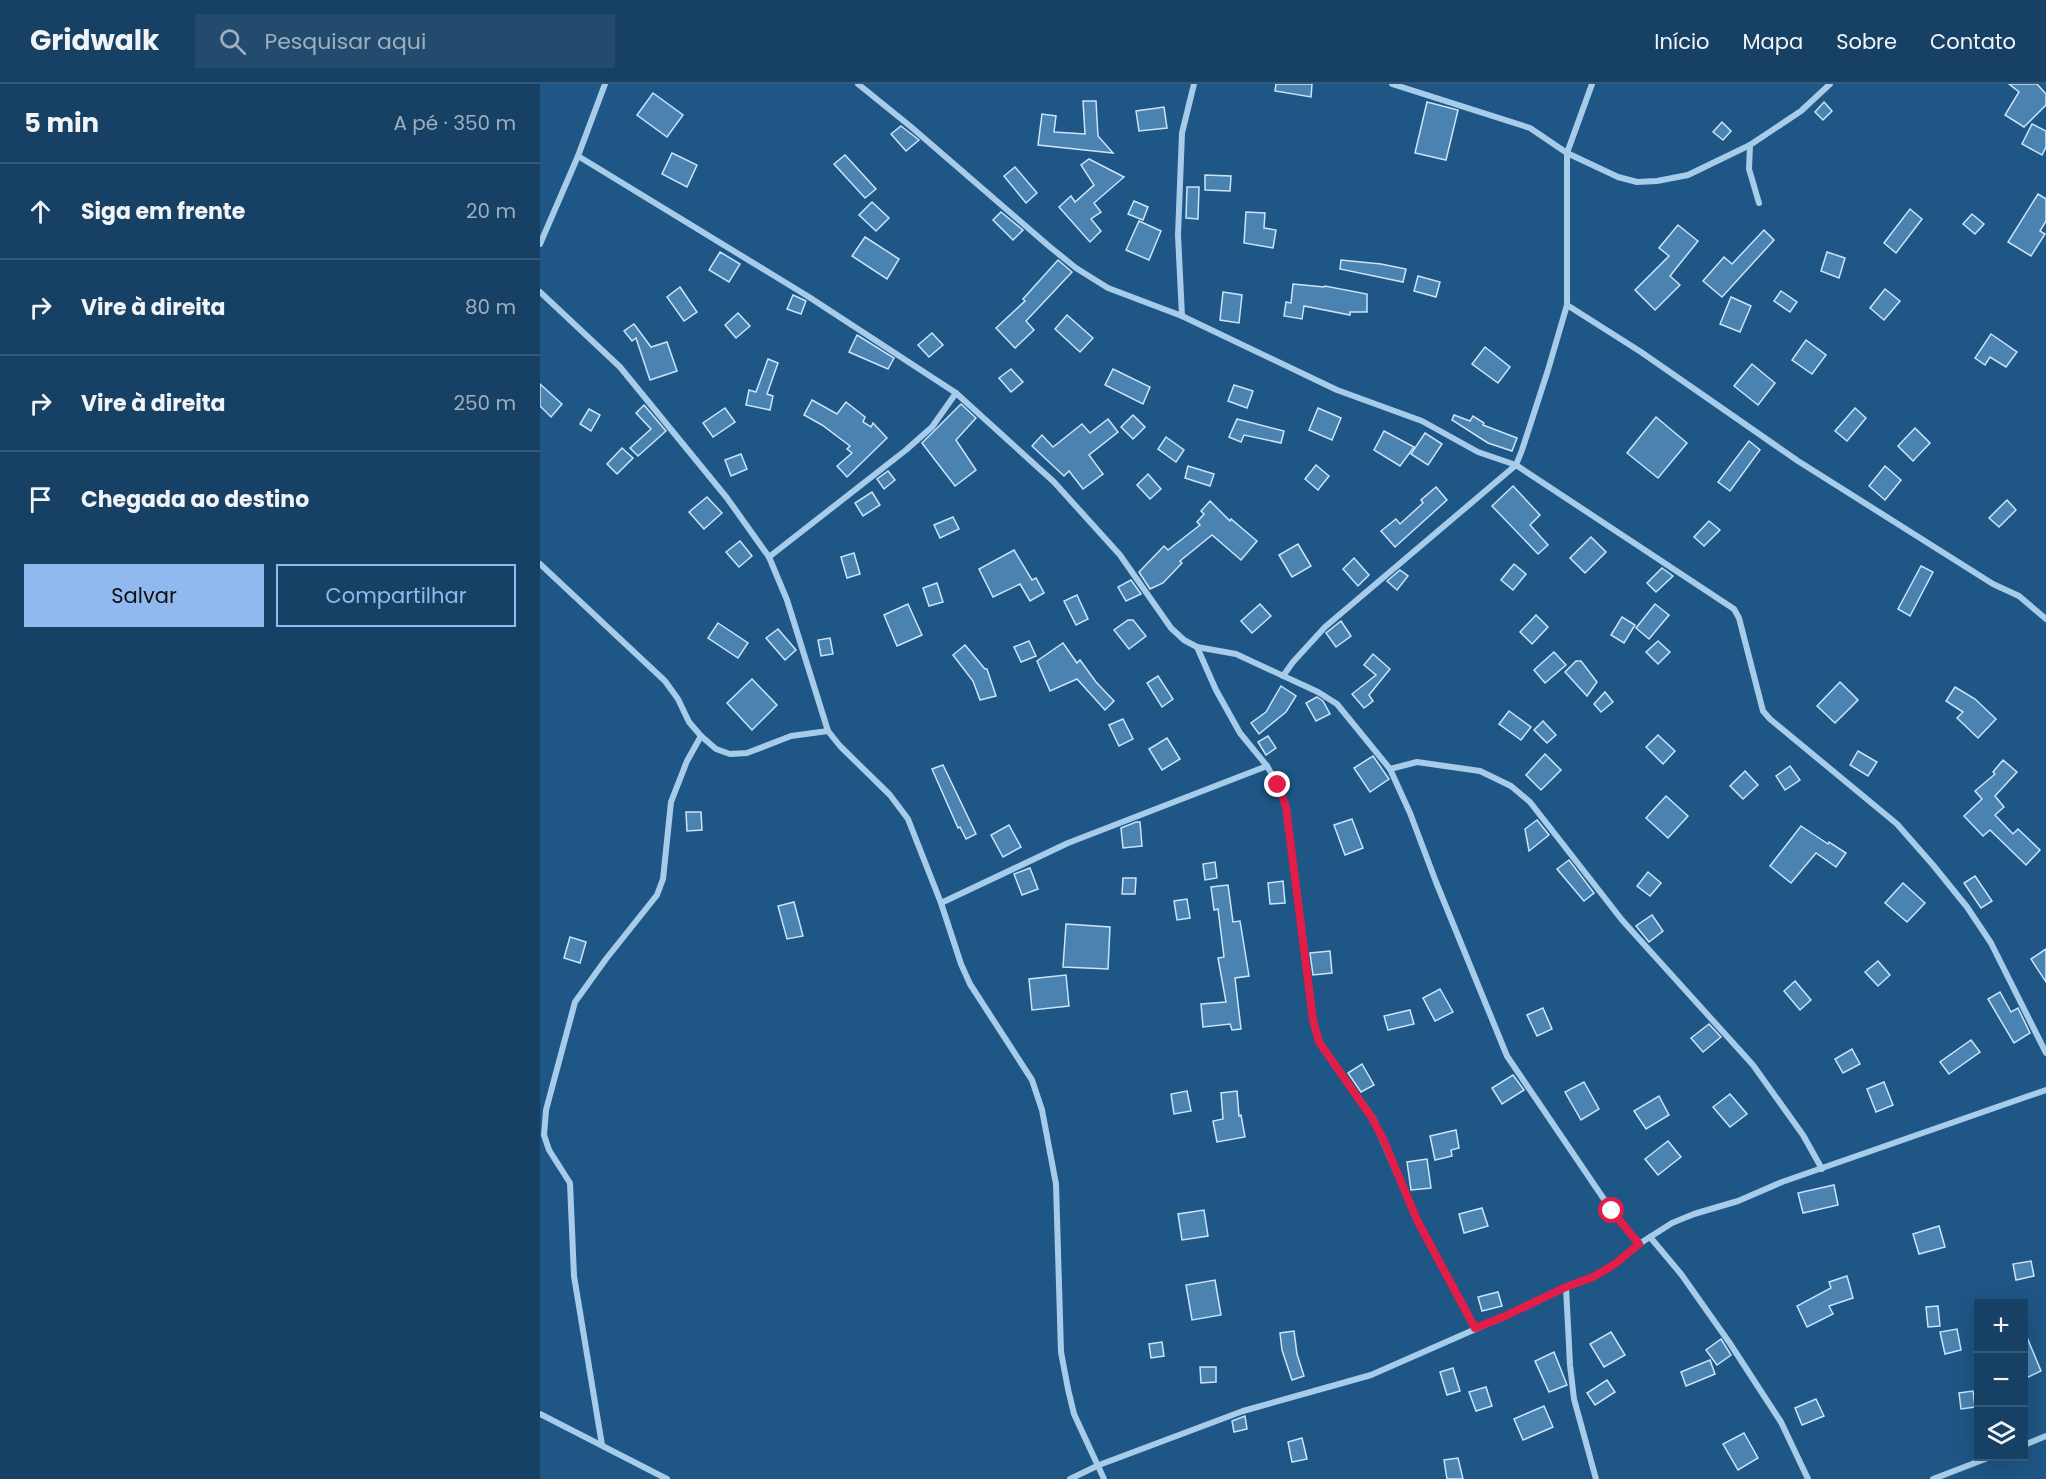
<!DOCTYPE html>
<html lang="pt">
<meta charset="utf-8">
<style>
body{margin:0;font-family:Poppins,sans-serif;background:#234b6d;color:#f1f3f6}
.controls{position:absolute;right:18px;bottom:18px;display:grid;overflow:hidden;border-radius:0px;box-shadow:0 6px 24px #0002}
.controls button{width:54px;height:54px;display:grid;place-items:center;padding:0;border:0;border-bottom:2px solid #355978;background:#164064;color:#f1f3f6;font:30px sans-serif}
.stop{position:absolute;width:18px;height:18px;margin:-14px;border:4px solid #e11d48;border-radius:50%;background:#fff}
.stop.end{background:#e11d48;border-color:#fff;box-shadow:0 2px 6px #0008}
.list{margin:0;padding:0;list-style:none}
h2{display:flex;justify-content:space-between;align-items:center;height:78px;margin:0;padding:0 24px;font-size:26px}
h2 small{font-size:20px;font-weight:400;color:#9eafbf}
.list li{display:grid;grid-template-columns:39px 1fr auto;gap:18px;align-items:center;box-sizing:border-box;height:96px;padding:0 24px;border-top:2px solid #355978}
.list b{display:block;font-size:22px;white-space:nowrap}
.list em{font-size:20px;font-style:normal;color:#9eafbf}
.actions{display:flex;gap:12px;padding:18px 24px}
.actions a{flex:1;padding:14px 0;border:2px solid #90b9f0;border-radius:0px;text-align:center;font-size:21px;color:#90b9f0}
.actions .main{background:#90b9f0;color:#111}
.icon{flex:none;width:33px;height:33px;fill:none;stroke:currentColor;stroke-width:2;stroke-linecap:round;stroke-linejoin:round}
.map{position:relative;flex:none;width:1506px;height:1395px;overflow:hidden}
header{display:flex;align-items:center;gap:36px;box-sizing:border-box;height:84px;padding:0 30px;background:#164064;border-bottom:2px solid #355978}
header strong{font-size:28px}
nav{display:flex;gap:33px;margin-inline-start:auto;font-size:21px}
.search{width:420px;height:54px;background:#234b6d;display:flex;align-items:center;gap:15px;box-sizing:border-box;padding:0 21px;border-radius:0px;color:#9eafbf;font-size:22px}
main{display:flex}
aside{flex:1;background:#164064}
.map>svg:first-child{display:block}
.building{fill:#4a82b0;stroke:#cbe4f8;stroke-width:1.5}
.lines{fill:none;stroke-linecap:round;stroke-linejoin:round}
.minor{stroke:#a6ccea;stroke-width:6}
.route{stroke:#e11d48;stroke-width:8}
</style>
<header>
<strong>Gridwalk</strong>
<div class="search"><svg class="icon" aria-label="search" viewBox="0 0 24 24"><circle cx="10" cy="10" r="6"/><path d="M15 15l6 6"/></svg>Pesquisar aqui</div>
<nav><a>Início</a><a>Mapa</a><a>Sobre</a><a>Contato</a></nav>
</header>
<main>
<aside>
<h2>5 min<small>A pé · 350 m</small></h2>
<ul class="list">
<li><svg class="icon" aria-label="ahead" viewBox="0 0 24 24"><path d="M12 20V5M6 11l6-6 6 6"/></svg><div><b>Siga em frente</b></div><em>20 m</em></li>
<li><svg class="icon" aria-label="right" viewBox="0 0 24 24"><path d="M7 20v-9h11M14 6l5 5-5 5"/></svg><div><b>Vire à direita</b></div><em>80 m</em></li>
<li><svg class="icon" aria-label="right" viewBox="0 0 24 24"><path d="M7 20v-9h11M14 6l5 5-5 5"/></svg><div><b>Vire à direita</b></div><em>250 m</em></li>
<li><svg class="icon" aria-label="arrive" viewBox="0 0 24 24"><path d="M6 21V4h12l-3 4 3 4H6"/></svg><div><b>Chegada ao destino</b></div></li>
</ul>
<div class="actions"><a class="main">Salvar</a><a>Compartilhar</a></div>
</aside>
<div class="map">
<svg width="1506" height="1395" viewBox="0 0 1506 1395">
<rect width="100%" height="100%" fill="#1e5685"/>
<g class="building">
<path d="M736 0H772L771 13 735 7Z"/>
<path d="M1469 0H1497L1506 10V21L1484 43 1465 31 1479 8Z"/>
<path d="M113 9 143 31 127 53 97 31Z"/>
<path d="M543 17H556L558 52 573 69 498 61 502 30 516 32 514 48 545 50Z"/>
<path d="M887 18 918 26 906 76 875 69Z"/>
<path d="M1284 18 1292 27 1283 36 1275 28Z"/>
<path d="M624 23 627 44 599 47 596 27Z"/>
<path d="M1182 38 1191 47 1183 56 1173 48Z"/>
<path d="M1492 40 1506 47V63L1502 71 1482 60Z"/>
<path d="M361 42 379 56 366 67 351 50Z"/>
<path d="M132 69 157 81 147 103 122 90Z"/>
<path d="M305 71 336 105 325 114 294 80Z"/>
<path d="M549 75 584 93 554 119 561 128 551 135 561 147 550 158 519 123 531 112 535 118 554 101 541 81Z"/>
<path d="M475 83 497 109 486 119 464 92Z"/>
<path d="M665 91 691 92 690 107 665 106Z"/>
<path d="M647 103H659L658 135 646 134Z"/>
<path d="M1498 110 1506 115V137L1500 147 1505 150 1491 172 1468 158Z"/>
<path d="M594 117 608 123 603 136 588 130Z"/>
<path d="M332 118 349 134 336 147 319 131Z"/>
<path d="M1370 125 1382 135 1356 169 1344 159Z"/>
<path d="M461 128 483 146 473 156 453 136Z"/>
<path d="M706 128 725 129 724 144 736 146 733 164 704 159Z"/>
<path d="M1432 130 1444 140 1435 150 1423 140Z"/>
<path d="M599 137 621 147 609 176 586 166Z"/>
<path d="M1138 141 1158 157 1130 192 1140 201 1115 226 1095 206 1129 172 1119 164Z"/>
<path d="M1224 146 1234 156 1182 213 1163 197 1184 173 1192 180Z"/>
<path d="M325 153 359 175 347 195 312 172Z"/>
<path d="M180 168 200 180 189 198 169 186Z"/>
<path d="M1287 168 1305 174 1299 194 1281 187Z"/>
<path d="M518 176 532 188 486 237 494 246 475 264 456 244 485 217 483 215Z"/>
<path d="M801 176 841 180 866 185 863 198 800 185Z"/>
<path d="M878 192 900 198 896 213 874 207Z"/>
<path d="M753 200 784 203 785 202 827 210V228H810V231L764 222 762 235 744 232 746 218 751 219Z"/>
<path d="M140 203 157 228 144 237 127 213Z"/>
<path d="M1345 205 1360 217 1344 236 1330 224Z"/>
<path d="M1241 207 1257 218 1250 228 1234 217Z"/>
<path d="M683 208 702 211 699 239 680 236Z"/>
<path d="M253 211 266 217 261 230 247 225Z"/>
<path d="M1191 213 1211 222 1200 248 1180 240Z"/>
<path d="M198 229 210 242 196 254 185 241Z"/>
<path d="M527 231 553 254 540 268 515 245Z"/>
<path d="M94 240 111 263 127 258 137 287 110 296 96 254 92 257 84 247Z"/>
<path d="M392 249 403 261 389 273 378 261Z"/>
<path d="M1451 250 1477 268 1466 283 1450 273 1445 281 1435 274Z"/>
<path d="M317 251 354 274 348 285 309 268Z"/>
<path d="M1266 256 1286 271 1272 290 1252 276Z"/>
<path d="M945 263 970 283 958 299 932 280Z"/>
<path d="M228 275 238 279 227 310 233 312 230 326 206 321 209 306 216 308Z"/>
<path d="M1212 280 1235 299 1218 321 1194 302Z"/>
<path d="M471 285 483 298 471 308 459 294Z"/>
<path d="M573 285 610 303 603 320 565 301Z"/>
<path d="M0 300 22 320 11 333 0 322Z"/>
<path d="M694 301 713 307 707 324 688 317Z"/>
<path d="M272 316 297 330 306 318 325 333 323 338 331 343 333 339 347 354 307 393 297 382 312 369 307 365 310 362 282 341 264 331Z"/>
<path d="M421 320 436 334 416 356 436 386 415 402 382 359Z"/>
<path d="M104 321 126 347 98 372 90 364 111 345 96 329Z"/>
<path d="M185 324 195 338 173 353 163 339Z"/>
<path d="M778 324 801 334 792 356 769 346Z"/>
<path d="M1315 324 1326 334 1307 357 1295 347Z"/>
<path d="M49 325 60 331 51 347 40 340Z"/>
<path d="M593 331 605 343 593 355 581 343Z"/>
<path d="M914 331 930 337 933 332 944 339 943 341 977 354 972 367 948 359 912 336Z"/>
<path d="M1116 333 1147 359 1118 394 1087 369Z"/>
<path d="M568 335 578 348 549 371 563 390 543 405 529 387 524 392 492 362 502 351 513 363 542 340 550 349Z"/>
<path d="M697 335 744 347 741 359 704 351 701 358 689 353Z"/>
<path d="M1375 344 1390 359 1373 377 1358 362Z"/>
<path d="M844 347 874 363 860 382 834 366Z"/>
<path d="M885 349 902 360 888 381 871 370Z"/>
<path d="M626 353 644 366 636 378 618 365Z"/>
<path d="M1209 357 1220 366 1190 407 1178 398Z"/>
<path d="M82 364 93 374 77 390 67 380Z"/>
<path d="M201 370 207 385 191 392 185 376Z"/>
<path d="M776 381 789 392 778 406 765 395Z"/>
<path d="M648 382 674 390 670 402 645 394Z"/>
<path d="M1345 382 1361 396 1345 416 1329 402Z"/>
<path d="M348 387 355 396 344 405 337 395Z"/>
<path d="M608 390 621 405 610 415 597 401Z"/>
<path d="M973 402 1000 431 990 441 1008 461 998 470 952 422Z"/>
<path d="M896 403 907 416 855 463 841 447 856 435 860 440 883 419 881 416Z"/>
<path d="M332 408 340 421 323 432 315 419Z"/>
<path d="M167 413 182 429 164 445 149 428Z"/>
<path d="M1467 416 1476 426 1459 443 1449 434Z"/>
<path d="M670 417 690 437 691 435 717 457 701 476 672 451 640 477 642 479 623 499 610 505 599 488 624 462 628 466 660 441 657 438 664 430 661 427Z"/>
<path d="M413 433 419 445 400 454 394 441Z"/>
<path d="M1169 437 1180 446 1164 462 1154 453Z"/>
<path d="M1051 453 1066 468 1045 489 1030 474Z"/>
<path d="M200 457 212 472 199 483 186 468Z"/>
<path d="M758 460 771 482 752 493 739 471Z"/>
<path d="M474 466 492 496 496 494 504 509 490 517 480 500 453 513 439 485Z"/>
<path d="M314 469 320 490 307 494 301 473Z"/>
<path d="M814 474 829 491 818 502 803 485Z"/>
<path d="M974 480 986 490 973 506 961 496Z"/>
<path d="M1381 482 1393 488 1370 532 1358 525Z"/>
<path d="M1122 484 1133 492 1116 508 1107 499Z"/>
<path d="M860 486 868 492 857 506 847 497Z"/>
<path d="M591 496 601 510 586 517 578 503Z"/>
<path d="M397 499 403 518 389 522 383 504Z"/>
<path d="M537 511 548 535 536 541 524 517Z"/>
<path d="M368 520 382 551 357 562 344 531Z"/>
<path d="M720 520 731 532 712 549 701 537Z"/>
<path d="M1115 520 1129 531 1109 555 1096 544Z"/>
<path d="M996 531 1008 543 992 560 980 548Z"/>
<path d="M1082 533 1095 541 1084 559 1071 551Z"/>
<path d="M588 536H593L606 552 589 565 574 546Z"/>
<path d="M801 537 811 552 796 563 786 549Z"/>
<path d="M178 539 208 559 198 574 168 554Z"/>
<path d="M238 545 256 566 245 576 226 554Z"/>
<path d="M290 554 293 570 281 572 278 556Z"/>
<path d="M489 557 496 572 481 578 474 563Z"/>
<path d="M1118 557 1130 568 1118 580 1106 568Z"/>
<path d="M523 559 537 579 540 576 556 598 574 617 565 626 537 595 510 607 497 577Z"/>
<path d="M425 561 445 585H447L456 612 440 616 433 597 413 571Z"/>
<path d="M1014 568 1026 581 1005 599 994 586Z"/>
<path d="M833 570 850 585 829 611 833 617 824 624 812 610 836 591 824 581Z"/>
<path d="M1036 577H1041L1057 598 1047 612 1025 588Z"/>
<path d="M618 592 633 615 622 623 607 599Z"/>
<path d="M212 595 237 621 212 646 187 619Z"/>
<path d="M1300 598 1318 616 1295 639 1277 622Z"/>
<path d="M741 602 756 612 746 628 719 650 711 639 726 628Z"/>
<path d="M1415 603 1435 615 1456 635 1438 654 1417 634 1423 628 1406 617Z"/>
<path d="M1065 608 1073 618 1061 628 1054 620Z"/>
<path d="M777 613 783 617 790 630 776 637 766 619Z"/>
<path d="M969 627 991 643 981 656 959 640Z"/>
<path d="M583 635 593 655 579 662 569 641Z"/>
<path d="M1003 637 1016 651 1007 659 994 646Z"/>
<path d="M1118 651 1135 667 1123 680 1106 663Z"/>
<path d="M728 652 736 664 726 671 718 658Z"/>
<path d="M627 654 640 675 622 686 609 665Z"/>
<path d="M1318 667 1337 678 1328 692 1310 681Z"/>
<path d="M1005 670 1021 686 1001 706 986 691Z"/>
<path d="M833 672 849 695 830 708 814 684Z"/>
<path d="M1463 676 1477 688 1455 712 1464 723 1455 731 1473 750 1478 745 1500 766 1486 781 1450 746 1443 752 1424 732 1442 715 1435 707 1455 690 1453 688Z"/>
<path d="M403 681 436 750 426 755 420 743 418 744 392 685Z"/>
<path d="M1250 682 1260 696 1245 706 1236 692Z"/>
<path d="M1205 687 1218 701 1203 715 1190 702Z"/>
<path d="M1126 712 1148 732 1128 754 1106 734Z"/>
<path d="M146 728H161L162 746 147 747Z"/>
<path d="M812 735 823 764 805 771 794 741Z"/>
<path d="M997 736 1009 751 989 767 985 745Z"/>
<path d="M596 738H600L602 762 583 764 581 744Z"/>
<path d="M469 741 481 763 463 773 451 751Z"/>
<path d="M1261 742 1288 760 1289 758 1306 769 1296 783 1276 769 1251 799 1230 782Z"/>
<path d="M1029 776 1054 809 1044 817 1017 785Z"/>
<path d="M675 778 677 794 665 796 663 780Z"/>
<path d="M490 784 498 805 482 811 474 790Z"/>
<path d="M1108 788 1121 799 1110 812 1097 802Z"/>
<path d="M1435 792 1452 817 1441 824 1424 799Z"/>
<path d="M583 794H596L595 810H582Z"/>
<path d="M743 797 745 819 730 820 728 799Z"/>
<path d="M1363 799 1385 819 1367 838 1345 819Z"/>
<path d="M688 801 693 838 700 837 709 892 695 894 701 945 692 946 690 940 663 943 661 920 686 918 678 874 684 873 678 825 674 826 671 803Z"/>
<path d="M647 815 650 834 637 836 634 817Z"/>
<path d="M254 818 263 852 247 855 238 822Z"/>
<path d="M1112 831 1123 847 1109 858 1096 842Z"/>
<path d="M526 840 570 843 568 885 523 883Z"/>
<path d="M30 853 46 858 40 879 24 874Z"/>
<path d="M1506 865V898L1491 875Z"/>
<path d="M790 867 792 889 773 891 770 869Z"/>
<path d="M1338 877 1350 891 1338 902 1325 888Z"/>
<path d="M526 891 529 922 492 926 489 895Z"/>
<path d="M1255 897 1271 916 1260 926 1244 907Z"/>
<path d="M900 905 913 928 895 937 883 914Z"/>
<path d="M1460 908 1471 928 1478 924 1490 949 1474 959 1448 915Z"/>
<path d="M1003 924 1012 945 997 952 987 931Z"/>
<path d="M870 926 874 940 848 946 844 932Z"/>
<path d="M1169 940 1181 953 1163 968 1151 954Z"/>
<path d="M1431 956 1440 968 1409 990 1400 978Z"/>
<path d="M1312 965 1320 980 1303 989 1295 975Z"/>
<path d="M822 980 834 1001 821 1008 808 989Z"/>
<path d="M973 991 984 1006 962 1020 952 1004Z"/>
<path d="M1044 998 1059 1025 1041 1036 1025 1008Z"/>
<path d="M1344 998 1353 1021 1336 1028 1327 1005Z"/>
<path d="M647 1007 651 1027 634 1030 631 1010Z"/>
<path d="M697 1007 699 1032 701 1031 705 1053 677 1058 673 1037 683 1035 681 1009Z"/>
<path d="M1190 1010 1207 1030 1190 1043 1173 1023Z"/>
<path d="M1119 1012 1129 1031 1106 1045 1094 1027Z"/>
<path d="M916 1046 919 1064 911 1066 912 1072 895 1076 890 1052Z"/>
<path d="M1128 1057 1141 1073 1118 1091 1105 1075Z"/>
<path d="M887 1075 891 1104 871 1106 867 1078Z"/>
<path d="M1294 1101 1298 1121 1263 1129 1258 1109Z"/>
<path d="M942 1124 948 1142 924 1149 919 1130Z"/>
<path d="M664 1126 668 1152 642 1156 638 1130Z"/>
<path d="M1399 1142 1405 1163 1379 1170 1373 1150Z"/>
<path d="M1491 1177 1494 1192 1476 1196 1473 1180Z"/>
<path d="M1307 1192 1313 1214 1289 1222 1293 1230 1267 1243 1257 1222 1291 1204 1289 1198Z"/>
<path d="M675 1196 681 1231 652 1236 646 1201Z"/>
<path d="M958 1208 962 1222 942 1227 938 1213Z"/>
<path d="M1398 1222 1400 1242 1388 1243 1386 1223Z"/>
<path d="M1417 1245 1421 1266 1405 1270 1400 1248Z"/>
<path d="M1484 1246 1501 1287 1484 1295Z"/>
<path d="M754 1247 757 1270 764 1292 752 1296 742 1266 740 1249Z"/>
<path d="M1071 1248 1085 1271 1064 1283 1050 1260Z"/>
<path d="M1181 1255 1191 1271 1177 1281 1166 1266Z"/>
<path d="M622 1258 624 1272 611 1274 609 1260Z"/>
<path d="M1014 1268 1027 1301 1009 1308 995 1277Z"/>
<path d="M1170 1276 1175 1290 1146 1302 1141 1288Z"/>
<path d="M660 1283H676V1298L661 1299Z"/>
<path d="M913 1284 920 1307 907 1311 900 1288Z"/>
<path d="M1067 1296 1075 1308 1055 1321 1047 1309Z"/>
<path d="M946 1303 952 1322 936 1327 929 1308Z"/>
<path d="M1433 1307 1435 1323 1421 1325 1419 1309Z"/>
<path d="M1276 1315 1284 1332 1262 1341 1255 1324Z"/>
<path d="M1004 1322 1013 1343 983 1356 974 1335Z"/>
<path d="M705 1332 707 1345 694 1348 692 1337Z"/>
<path d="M1204 1349 1218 1374 1198 1386 1183 1360Z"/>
<path d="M762 1354 767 1375 752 1378 748 1358Z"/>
<path d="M918 1374 923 1395H907L904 1376Z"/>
</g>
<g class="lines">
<g class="minor">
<path d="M318 0 370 42 510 163 536 184 568 204 642 232 797 306 882 337 938 368 976 381 1194 525 1199 534 1223 627 1230 635 1357 740 1393 781 1427 823 1451 859 1506 969"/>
<path d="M852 0 990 44 1027 69 1078 93 1097 98 1117 97 1148 91 1210 61 1261 27 1290 0"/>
<path d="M1210 61 1209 85 1219 119"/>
<path d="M38 72 269 213 416 309 514 398 580 471 631 544 644 556 657 563 696 570 778 608 797 620 850 685 870 729 896 798 967 972 1072 1127 1099 1160"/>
<path d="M0 160 38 72 65 0"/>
<path d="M0 208 80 283 187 414 229 473 247 516 288 647 300 662 350 711 368 735 401 819 421 880 430 900 492 996 502 1026 516 1100 521 1268 528 1305 534 1330 564 1395"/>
<path d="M1027 221 1101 268 1258 377 1453 500 1479 512 1506 535"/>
<path d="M642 232 638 151 642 49 654 0"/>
<path d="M229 473 366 366 392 343 416 309"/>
<path d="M0 480 125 597 138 615 149 638 161 652 176 665 190 670 207 669 251 652 288 647"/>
<path d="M657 563 676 606 700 649 727 682 738 701 746 723 773 936 779 958 833 1034 877 1136 935 1244"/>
<path d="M743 592 753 578 785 543 976 381 982 366 1008 286 1027 221V69L1052 0"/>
<path d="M850 685 877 678 940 687 971 702 990 718 1082 836 1213 981 1263 1051 1282 1085"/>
<path d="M401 819 528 759 727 682"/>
<path d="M1110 1153 1141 1190 1189 1258 1241 1338 1268 1395"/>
<path d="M1026 1203 1030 1281 1034 1315 1056 1395"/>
<path d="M0 1330 127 1395"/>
<path d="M62 1361 34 1192 30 1099 9 1066 4 1051 6 1026 35 918 66 875 117 811 123 795 131 718 147 677 161 652"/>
<path d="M1484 1361 1506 1352"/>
<path d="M530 1395 559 1381 703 1327 831 1291 963 1233 1026 1203 1053 1193 1075 1180 1099 1160 1132 1139 1154 1130 1198 1117 1242 1098 1506 1006"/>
<path d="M1393 1395 1453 1372"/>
</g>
</g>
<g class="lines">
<path class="route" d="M738 701 746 723 773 936 779 958 832 1034 844 1057 877 1136 935 1244 963 1233 1026 1203 1053 1193 1075 1180 1099 1160 1072 1127"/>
</g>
</svg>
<div class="controls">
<button>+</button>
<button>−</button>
<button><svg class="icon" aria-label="layers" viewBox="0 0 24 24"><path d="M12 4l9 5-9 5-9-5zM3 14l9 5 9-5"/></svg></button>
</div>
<div class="stop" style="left:1072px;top:1127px"></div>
<div class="stop end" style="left:738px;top:701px"></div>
</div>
</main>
